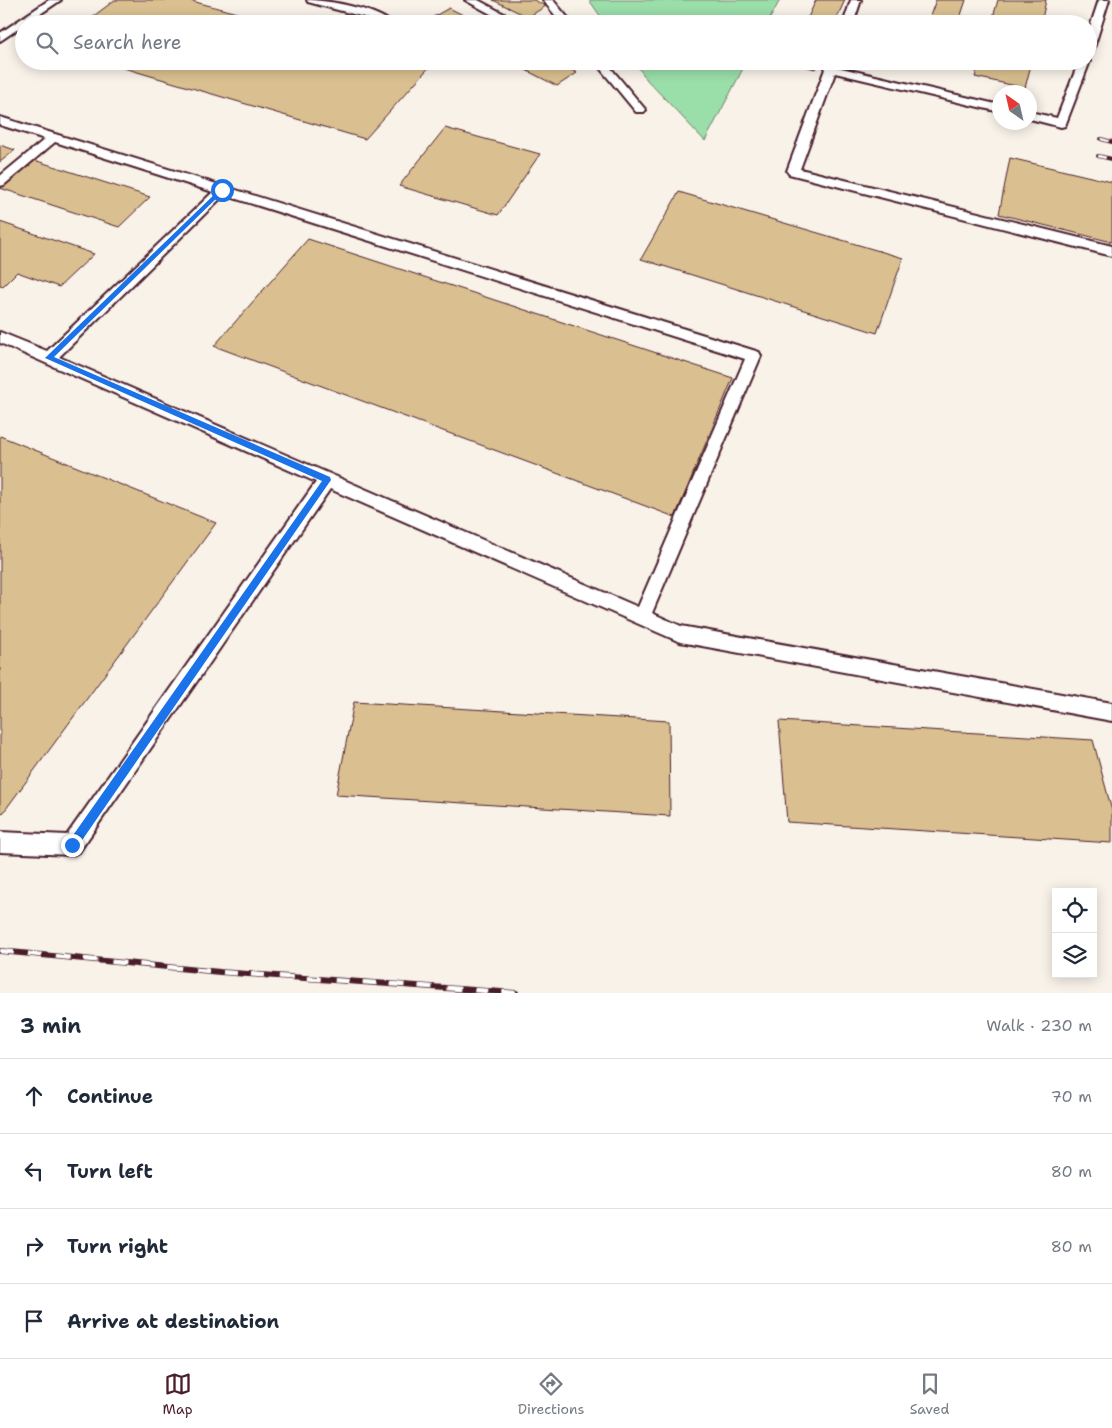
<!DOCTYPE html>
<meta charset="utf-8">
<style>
body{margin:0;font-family:"Shantell Sans",sans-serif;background:#f6f6f7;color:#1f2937}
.controls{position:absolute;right:15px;bottom:15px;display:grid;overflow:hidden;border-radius:0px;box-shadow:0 2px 12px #0003}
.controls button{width:45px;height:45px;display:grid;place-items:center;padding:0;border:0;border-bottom:1px solid #e0e1e3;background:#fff;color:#1f2937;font:25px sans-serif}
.compass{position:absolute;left:992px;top:85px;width:45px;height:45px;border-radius:50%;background:#fff;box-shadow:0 2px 12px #0003;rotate:326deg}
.stop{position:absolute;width:15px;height:15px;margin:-11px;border:4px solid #1a73e8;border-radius:50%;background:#fff}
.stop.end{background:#1a73e8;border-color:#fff;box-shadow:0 1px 5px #0008}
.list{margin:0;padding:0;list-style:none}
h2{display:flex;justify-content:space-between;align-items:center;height:65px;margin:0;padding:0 20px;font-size:21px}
h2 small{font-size:16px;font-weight:400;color:#747a83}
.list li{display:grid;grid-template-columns:32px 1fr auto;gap:15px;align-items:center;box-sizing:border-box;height:75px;padding:0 20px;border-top:1px solid #e0e1e3}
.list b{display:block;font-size:19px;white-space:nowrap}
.list em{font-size:16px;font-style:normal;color:#747a83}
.icon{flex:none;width:28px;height:28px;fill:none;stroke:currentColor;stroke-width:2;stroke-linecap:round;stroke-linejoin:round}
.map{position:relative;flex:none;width:1112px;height:993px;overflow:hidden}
.search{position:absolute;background:#fff;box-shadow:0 2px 12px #0003;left:15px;right:15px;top:15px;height:55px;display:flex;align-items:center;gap:12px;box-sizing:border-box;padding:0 18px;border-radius:28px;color:#747a83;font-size:19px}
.sheet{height:365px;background:#fff}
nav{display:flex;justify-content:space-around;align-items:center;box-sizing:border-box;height:70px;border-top:1px solid #e0e1e3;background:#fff;font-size:14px;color:#747a83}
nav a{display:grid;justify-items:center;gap:2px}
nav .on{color:#4a1f2b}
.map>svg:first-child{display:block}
.green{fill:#9adea9;stroke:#727e6a}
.building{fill:#dac090;stroke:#4a1f2b}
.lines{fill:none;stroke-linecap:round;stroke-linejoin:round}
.lane-casing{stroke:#4a1f2b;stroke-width:4}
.lane{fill:#fff;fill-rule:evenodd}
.rail-far1-casing{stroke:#4a1f2b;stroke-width:4}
.rail-casing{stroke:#4a1f2b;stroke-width:6}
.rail-far1{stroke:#fff;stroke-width:2.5;stroke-dasharray:8;stroke-linecap:butt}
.rail{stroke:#fff;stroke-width:4.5;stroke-dasharray:14;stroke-linecap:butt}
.route{fill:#1a73e8}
</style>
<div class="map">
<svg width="1112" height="993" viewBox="0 0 1112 993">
<rect width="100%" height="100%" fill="#f8f2e9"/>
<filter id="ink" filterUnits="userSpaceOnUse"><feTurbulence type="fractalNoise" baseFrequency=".02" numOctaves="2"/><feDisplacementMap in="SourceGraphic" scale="10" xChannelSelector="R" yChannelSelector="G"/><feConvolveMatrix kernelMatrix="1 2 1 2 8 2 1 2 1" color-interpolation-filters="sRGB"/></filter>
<g filter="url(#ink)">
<g class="green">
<path d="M589 0H780L767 24H606Z"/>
<path d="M634 61H747L705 141 647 80Z"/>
</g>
<g class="building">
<path d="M115 0H188L278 24H83Z"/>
<path d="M493 0H534L546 6 528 17Z"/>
<path d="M816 0H845L834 24H805Z"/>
<path d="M936 0H966L958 24H927Z"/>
<path d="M998 0H1046L1041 24H991Z"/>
<path d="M449 8 481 24H436L428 20Z"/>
<path d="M100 61H420L432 64 365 139Z"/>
<path d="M508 61H555L577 73 557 86Z"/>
<path d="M787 61H818L815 69Z"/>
<path d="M913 61H945L942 68Z"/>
<path d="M980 61H1032L1025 88 975 77Z"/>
<path d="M445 128 540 154 498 215 399 186Z"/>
<path d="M0 145 15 150 0 162Z"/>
<path d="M1010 158 1112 182V242L999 214Z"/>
<path d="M34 160 150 197 119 227 0 188Z"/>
<path d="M679 192 903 258 877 333 641 259Z"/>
<path d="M0 222 94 254 59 287 17 272 3 286 0 285Z"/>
<path d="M308 239 733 378 675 517 214 346Z"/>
<path d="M0 436 216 523 3 813 0 811Z"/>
<path d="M354 702 669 721 670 816 336 795Z"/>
<path d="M779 721 1093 740 1112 811V843L787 822Z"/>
</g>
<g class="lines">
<defs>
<g id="lane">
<path d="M49 0H61L0 41V33Z"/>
<path d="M307 0C329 0 377 9 393 24H379L364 17 308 2Z"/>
<path d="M465 0H478L523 24H509Z"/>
<path d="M543 0H553L573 24H562Z"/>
<path d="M851 0H861L853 24H843Z"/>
<path d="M1099 0H1109L1093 51 1088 54V33Z"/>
<path d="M1089 59 1090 61 1065 126 1061 127 1030 119V112L1057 118 1079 61H1088Z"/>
<path d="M594 61H605L644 108 646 110 644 112H636Z"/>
<path d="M828 61H839L837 67 1000 105V112L835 73 800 169 1112 246V256L789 174 787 171Z"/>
<path d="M0 117 759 352 761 356 652 613 681 626 1112 703V721L680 642 330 489 79 852 72 855 0 852V832L67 835 316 482 0 343V332L47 351 213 192 55 142 4 185 0 186V176L45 139 0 125ZM224 195 745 359 638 607 59 357Z"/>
</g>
</defs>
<use href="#lane" class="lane-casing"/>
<use href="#lane" class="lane"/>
<defs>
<g id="rail-far1">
<path d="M1101 139 1112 142"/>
<path d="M1098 156 1112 159"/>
</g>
<path id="rail" d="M0 951 220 972 516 993"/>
</defs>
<use href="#rail-far1" class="rail-far1-casing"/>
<use href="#rail" class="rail-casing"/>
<use href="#rail-far1" class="rail-far1"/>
<use href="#rail" class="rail"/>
</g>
</g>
<path class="route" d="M220 189 225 190 54 357 330 477 331 480 76 849 72 850 69 849 67 845 69 841 322 481 45 358Z"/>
</svg>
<div class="controls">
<button><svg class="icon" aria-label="locate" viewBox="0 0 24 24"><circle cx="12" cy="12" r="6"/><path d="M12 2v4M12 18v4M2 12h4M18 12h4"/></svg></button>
<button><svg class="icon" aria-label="layers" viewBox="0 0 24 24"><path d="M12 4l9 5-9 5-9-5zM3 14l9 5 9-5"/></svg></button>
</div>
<svg class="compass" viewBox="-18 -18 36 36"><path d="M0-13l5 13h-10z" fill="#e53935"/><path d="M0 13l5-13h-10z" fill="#747a83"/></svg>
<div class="stop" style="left:222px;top:190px"></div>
<div class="stop end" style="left:72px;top:845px"></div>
<div class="search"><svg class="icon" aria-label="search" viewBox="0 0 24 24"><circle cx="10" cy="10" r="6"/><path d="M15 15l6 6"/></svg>Search here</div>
</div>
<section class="sheet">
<h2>3 min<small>Walk · 230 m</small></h2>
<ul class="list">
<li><svg class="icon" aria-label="ahead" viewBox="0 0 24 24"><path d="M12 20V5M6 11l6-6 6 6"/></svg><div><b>Continue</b></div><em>70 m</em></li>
<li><svg class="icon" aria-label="left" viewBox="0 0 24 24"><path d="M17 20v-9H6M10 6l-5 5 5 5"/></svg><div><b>Turn left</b></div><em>80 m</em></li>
<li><svg class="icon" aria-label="right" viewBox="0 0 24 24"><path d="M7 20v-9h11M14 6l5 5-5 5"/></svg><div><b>Turn right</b></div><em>80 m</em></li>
<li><svg class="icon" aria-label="arrive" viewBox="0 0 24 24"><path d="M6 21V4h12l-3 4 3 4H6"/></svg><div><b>Arrive at destination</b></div></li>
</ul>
</section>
<nav>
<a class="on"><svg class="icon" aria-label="map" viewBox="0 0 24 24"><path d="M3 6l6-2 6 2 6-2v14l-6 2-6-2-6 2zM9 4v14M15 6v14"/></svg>Map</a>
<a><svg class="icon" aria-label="directions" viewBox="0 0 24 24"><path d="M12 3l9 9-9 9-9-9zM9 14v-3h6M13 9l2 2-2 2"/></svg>Directions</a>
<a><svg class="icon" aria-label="saved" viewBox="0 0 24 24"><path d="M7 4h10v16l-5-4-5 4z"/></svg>Saved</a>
</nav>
